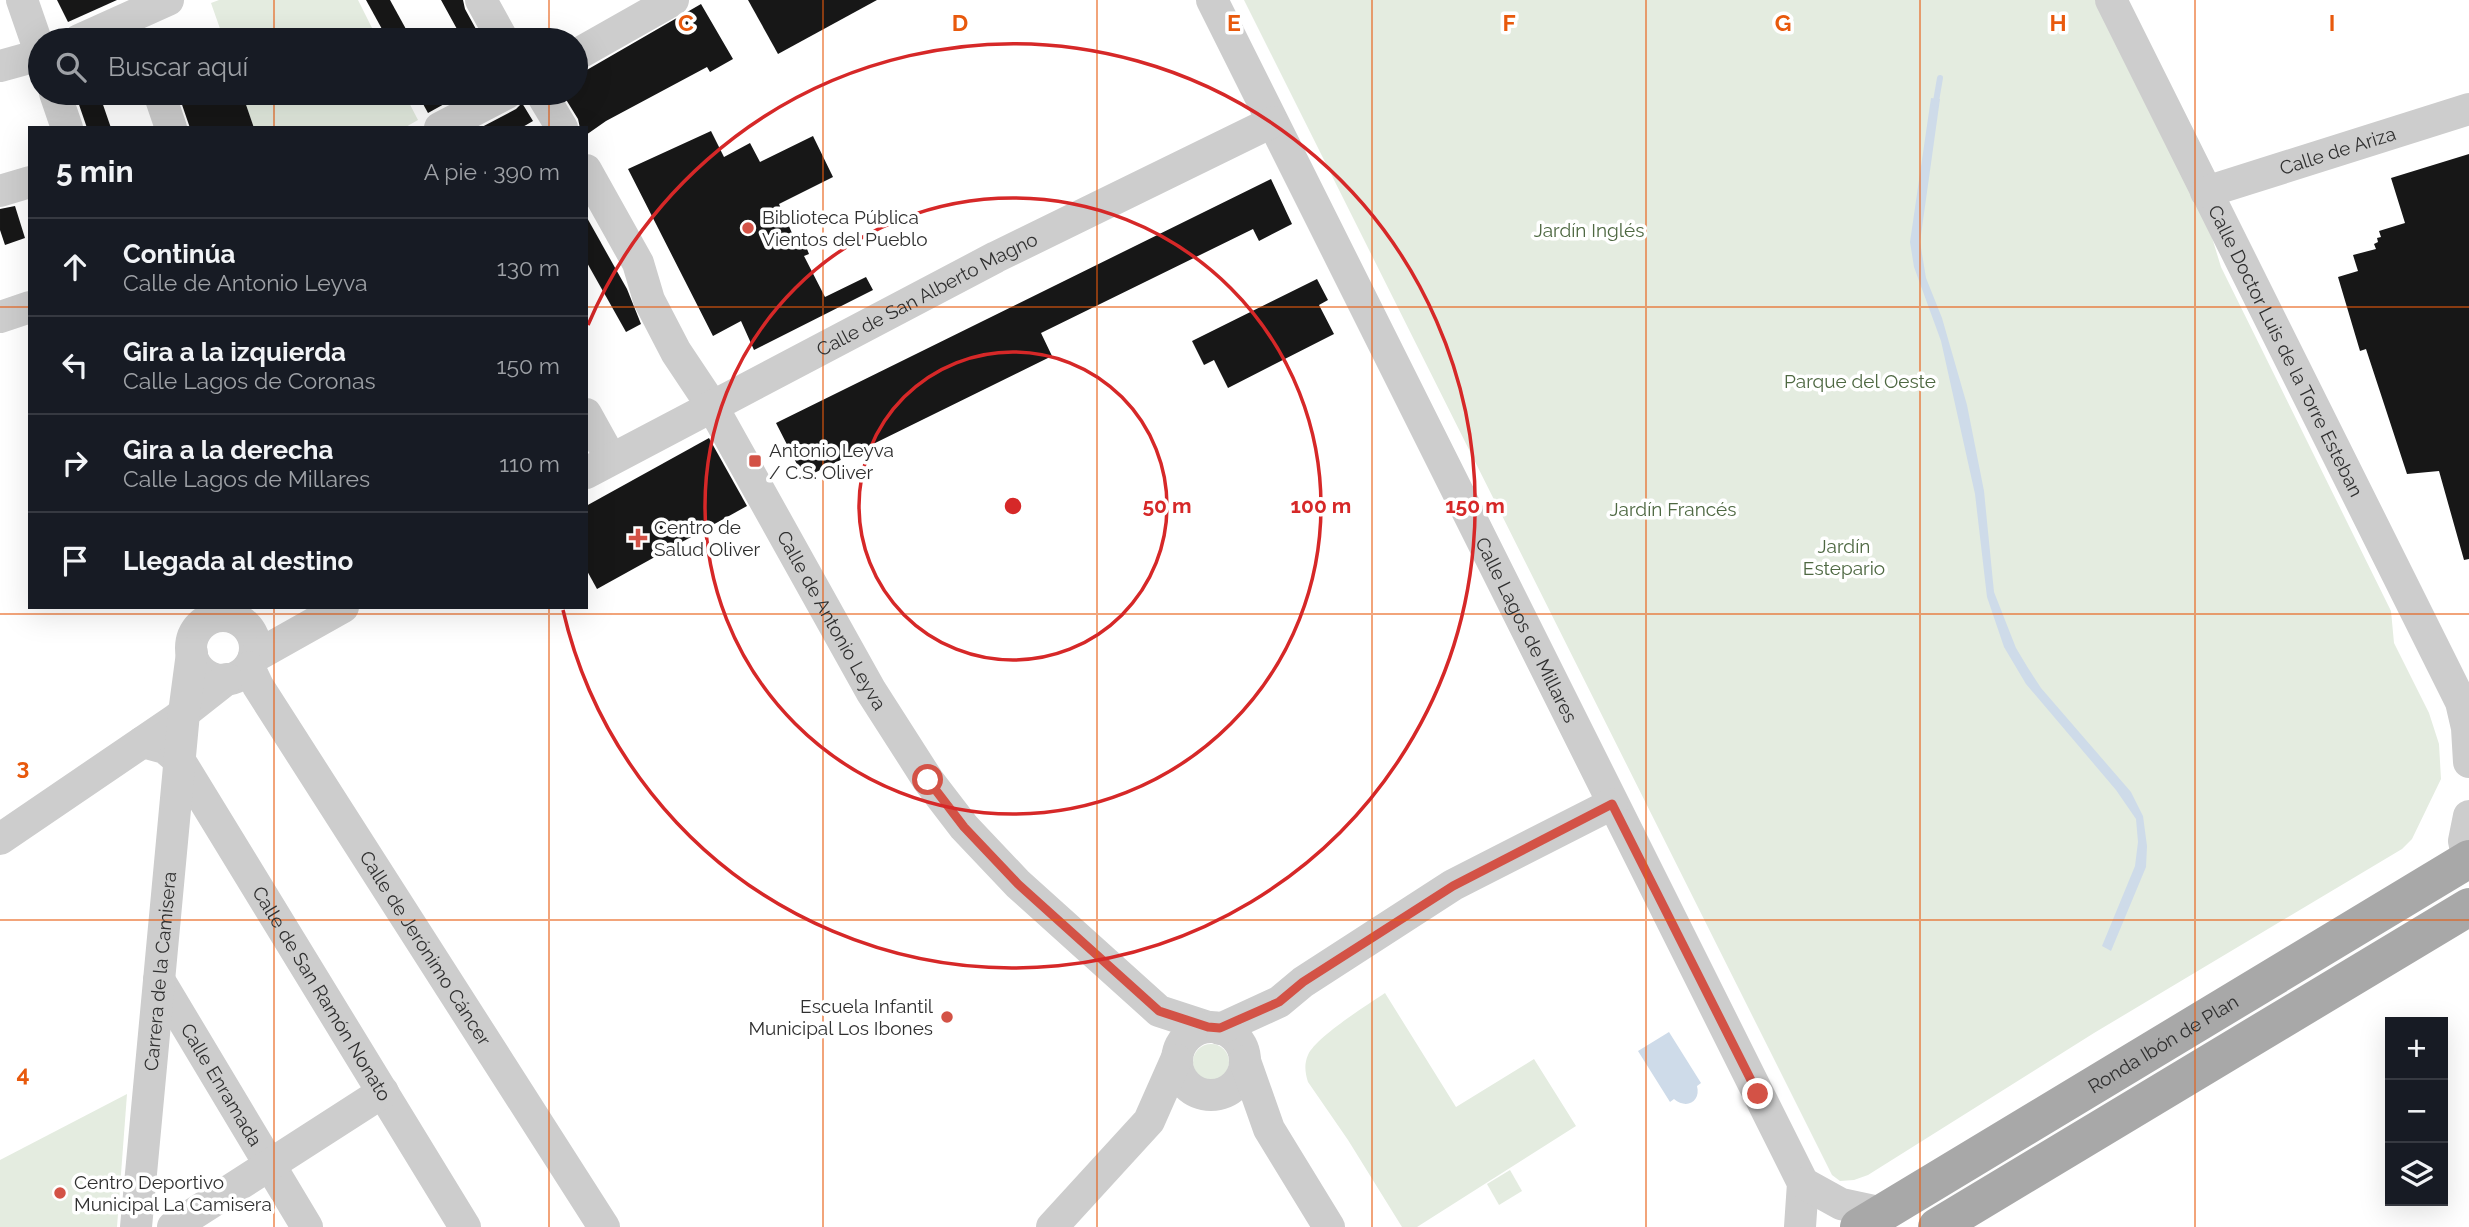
<!DOCTYPE html>
<html lang="es">
<meta charset="utf-8">
<style>
body{margin:0;font-family:Raleway,sans-serif;background:#20242c;color:#f1f3f6}
.controls{position:absolute;right:21px;bottom:21px;display:grid;overflow:hidden;border-radius:0px;box-shadow:0 7px 28px #0002}
.controls button{width:63px;height:63px;display:grid;place-items:center;padding:0;border:0;border-bottom:2px solid #363941;background:#171b24;color:#f1f3f6;font:35px sans-serif}
.stop{position:absolute;width:21px;height:21px;margin:-16px;border:5px solid #d35246;border-radius:50%;background:#fff}
.stop.end{background:#d35246;border-color:#fff;box-shadow:0 2px 7px #0008}
.list{margin:0;padding:0;list-style:none}
h2{display:flex;justify-content:space-between;align-items:center;height:91px;margin:0;padding:0 28px;font-size:30px}
h2 small{font-size:23px;font-weight:400;color:#9ea1a6}
.list li{display:grid;grid-template-columns:46px 1fr auto;gap:21px;align-items:center;box-sizing:border-box;height:98px;padding:0 28px;border-top:2px solid #363941}
.list b{display:block;font-size:26px;white-space:nowrap}
.list p{margin:0;font-size:23px;white-space:nowrap;color:#9ea1a6}
.list em{font-size:23px;font-style:normal;color:#9ea1a6}
.icon{flex:none;width:38px;height:38px;fill:none;stroke:currentColor;stroke-width:2;stroke-linecap:round;stroke-linejoin:round}
.map{position:relative;flex:none;width:2469px;height:1227px;overflow:hidden}
.search{position:absolute;background:#171b24;box-shadow:0 7px 28px #0002;left:28px;top:28px;width:560px;height:77px;display:flex;align-items:center;gap:18px;box-sizing:border-box;padding:0 24px;border-radius:38px;color:#9ea1a6;font-size:26px}
.panel{position:absolute;background:#171b24;box-shadow:0 7px 28px #0002;left:28px;top:126px;width:560px;height:483px;border-radius:0px}
.map>svg:first-child{display:block}
.green{fill:#e4ece0}
.water{fill:#cedbe9}
.lines{fill:none;stroke-linecap:round;stroke-linejoin:round}
.stream{stroke:#cedbe9;stroke-width:6}
.building{fill:#171717}
.minor{stroke:#cdcdcd;stroke-width:32}
.major{stroke:#a8a8a8;stroke-width:38}
.route{stroke:#d35246;stroke-width:9}
.grid{fill:none;stroke:#e8590c;stroke-width:2;stroke-opacity:0.55}
.ring{fill:none;stroke:#d62828;stroke-width:3.5}
.poi-dot{fill:#d35246;stroke:#fff;stroke-width:2.5}
.labels{text-anchor:middle;dominant-baseline:central;stroke-width:7;stroke-linejoin:round;paint-order:stroke}
.street-label{font-size:19px;fill:#303030;stroke:#fff}
.poi-label{font-size:19px;fill:#303030;stroke:#fff;text-anchor:start}
.park-label{font-size:19px;fill:#4e6842;stroke:#fff}
.grid-label{font-size:23px;text-anchor:middle;font-weight:bold;fill:#e8590c;stroke:#fff;stroke-width:7;stroke-linejoin:round;paint-order:stroke}
.centre{fill:#d62828;stroke:#fff;stroke-width:3.5}
.ring-label{font-size:21px;text-anchor:middle;font-weight:bold;fill:#d62828;stroke:#fff;stroke-width:7;stroke-linejoin:round;paint-order:stroke}
</style>
<div class="map">
<svg width="2469" height="1227" viewBox="0 0 2469 1227">
<rect width="100%" height="100%" fill="#fff"/>
<g class="green">
<path d="M219 0H358L378 40H224L211 3Z"/>
<path d="M1244 0H2095L2210 231 2221 267 2391 611 2394 643 2429 713 2439 744 2441 779 2412 839 2402 849 2094 1033 1868 1175 1854 1180 1840 1181 1832 1175Z"/>
<path d="M242 93H404L418 120 404 128H254Z"/>
<path d="M1385 993 1456 1107 1534 1059 1576 1126 1417 1227H1402L1348 1140 1308 1082C1305 1072 1304 1064 1308 1055 1316 1037 1367 1005 1385 993Z"/>
<circle cx="1211" cy="1062" r="18"/>
<path d="M127 1094 117 1227H0V1160Z"/>
<path d="M1510 1170 1522 1191 1499 1205 1487 1184Z"/>
</g>
<g class="water">
<path d="M1931 98 1940 99 1920 242 1926 278 1942 318 1967 405 1984 491 1994 592 2016 648 2028 668 2041 688 2131 792 2143 816 2147 846 2146 867 2111 951 2102 946 2135 866 2138 842 2136 819 2116 790 2026 684 2004 647 1987 597 1975 494 1941 341 1914 267 1910 242Z"/>
<path d="M1669 1032 1701 1083 1697 1086C1701 1101 1687 1110 1674 1099L1670 1102 1638 1051Z"/>
</g>
<g class="lines">
<path class="stream" d="M1935 107 1940 78"/>
</g>
<g class="building">
<path d="M57 0H117L68 22Z"/>
<path d="M366 0H390L412 40H388Z"/>
<path d="M441 0H463L465 9 482 40H463Z"/>
<path d="M748 0H877L778 54Z"/>
<path d="M701 4 733 59 710 72 707 67 606 121 586 135V128H580L578 119 562 93H576V74L585 71Z"/>
<path d="M75 93H99L111 128H87Z"/>
<path d="M178 93H242L254 128H190Z"/>
<path d="M417 93H464L428 113Z"/>
<path d="M522 103 533 121 521 128H480L516 109Z"/>
<path d="M711 131 724 157 750 143 760 162 813 136 833 177 779 204 796 242 803 239 809 254 804 256 825 297 866 277 873 290 754 350 741 321 713 336 628 169Z"/>
<path d="M2469 154V559L2464 560 2439 471 2407 474 2366 349 2360 351 2338 277 2358 271 2353 255 2376 249 2374 244 2378 242 2377 238 2381 237 2379 231 2405 223 2391 178Z"/>
<path d="M1271 179 1292 224 1259 241 1253 229 1041 333 1052 356 804 478 776 423Z"/>
<path d="M15 206 25 238 5 245 0 230V209Z"/>
<path d="M586 216 627 289 641 324 626 332 586 261Z"/>
<path d="M1317 279 1328 300 1319 305 1334 334 1228 388 1214 360 1204 365 1192 341Z"/>
<path d="M709 438 747 506 597 589 586 569V506Z"/>
</g>
<g class="lines">
<g class="minor">
<path d="M22 0 40 52"/>
<path d="M481 0 503 40"/>
<path id="s1" d="M1212 0 1803 1183 1800 1227"/>
<path id="s2" d="M2111 0 2461 702 2467 728 2469 762"/>
<path d="M79 40 168 0"/>
<path d="M576 55 673 0"/>
<path d="M0 66 40 55"/>
<path d="M55 93 67 128"/>
<path d="M159 93 171 128"/>
<path d="M541 93 562 128"/>
<path d="M440 128 507 93"/>
<path id="s3" d="M586 170 638 263 649 300 676 352 712 406 871 691 928 780 964 827 1018 884 1159 1011 1208 1027"/>
<path d="M0 191 30 182"/>
<path id="s4" d="M2206 192 2469 109"/>
<path d="M0 317 30 307"/>
<path d="M586 414 611 459"/>
<path id="s5" d="M586 473 996 257 1272 122"/>
<circle cx="223" cy="648" r="32"/>
<path d="M254 657 343 607"/>
<path id="s6" d="M249 667 258 686 604 1227"/>
<path id="s7" d="M143 742 165 748 180 761 465 1227"/>
<path d="M2469 816 2464 841 2469 865"/>
<path d="M0 839 175 720 227 679"/>
<path id="s8" d="M159 980 307 1227"/>
<circle cx="1211" cy="1061" r="34"/>
<path d="M1220 1029 1279 1002 1303 982 1453 885 1612 804"/>
<path d="M1245 1061 1269 1129 1329 1227"/>
<path d="M1803 1183 1841 1204 1883 1213"/>
<path id="s9" d="M136 1227 184 713 192 653"/>
<path d="M173 1227 383 1092"/>
<path d="M1052 1227 1149 1121 1176 1060"/>
</g>
<g class="major">
<path id="s10" d="M1859 1227 2469 859"/>
<path d="M1937 1227 2469 907"/>
</g>
</g>
<g class="lines">
<path class="route" d="M928 780 964 827 1018 884 1159 1011 1208 1027 1220 1028 1279 1002 1303 982 1453 886 1612 804 1758 1094"/>
</g>
<path class="grid" d="M274 0V40M549 0V40M823 0V1227M1097 0V1227M1372 0V1227M1646 0V1227M1920 0V1227M2195 0V1227M274 93V128M549 93V128M0 307H30M586 307H2469M274 607V1227M549 607V1227M0 614H2469M0 920H2469"/>
<g class="ring">
<circle cx="1013" cy="506" r="154"/>
<circle cx="1013" cy="506" r="308"/>
<path d="M588 325A462 462 0 1 1 563 610"/>
</g>
<g class="poi-dot">
<circle cx="748" cy="228" r="7"/>
<rect x="748" y="454" width="14" height="14" rx="3.5"/>
<path d="M634.5 527.5h7v7h7v7h-7v7h-7v-7h-7v-7h7z"/>
<circle cx="947" cy="1017" r="7"/>
<circle cx="60" cy="1193" r="7"/>
</g>
<g class="labels">
<g class="street-label">
<text stroke="none"><textPath href="#s4" startOffset="138">Calle de Ariza</textPath></text>
<text stroke="none"><textPath href="#s5" startOffset="385">Calle de San Alberto Magno</textPath></text>
<text stroke="none"><textPath href="#s2" startOffset="392">Calle Doctor Luis de la Torre Esteban</textPath></text>
<text stroke="none"><textPath href="#s3" startOffset="514">Calle de Antonio Leyva</textPath></text>
<text stroke="none"><textPath href="#s1" startOffset="704">Calle Lagos de Millares</textPath></text>
<text stroke="none"><textPath href="#s6" startOffset="332">Calle de Jerónimo Cáncer</textPath></text>
<text stroke="none"><textPath href="#s9" startOffset="257">Carrera de la Camisera</textPath></text>
<text stroke="none"><textPath href="#s7" startOffset="315">Calle de San Ramón Nonato</textPath></text>
<text stroke="none"><textPath href="#s10" startOffset="355">Ronda Ibón de Plan</textPath></text>
<text stroke="none"><textPath href="#s8" startOffset="122">Calle Enramada</textPath></text>
</g>
<g class="poi-label">
<text x="762" y="217">Biblioteca Pública<tspan x="762" dy="22">Vientos del Pueblo</tspan></text>
<text x="769" y="450">Antonio Leyva<tspan x="769" dy="22">/ C.S. Oliver</tspan></text>
<text x="654" y="527">Centro de<tspan x="654" dy="22">Salud Oliver</tspan></text>
<text x="933" y="1006" text-anchor="end">Escuela Infantil<tspan x="933" dy="22">Municipal Los Ibones</tspan></text>
<text x="74" y="1182">Centro Deportivo<tspan x="74" dy="22">Municipal La Camisera</tspan></text>
</g>
<g class="park-label">
<text x="1589" y="230">Jardín Inglés</text>
<text x="1860" y="381">Parque del Oeste</text>
<text x="1673" y="509">Jardín Francés</text>
<text x="1844" y="546">Jardín<tspan x="1844" dy="22">Estepario</tspan></text>
</g>
</g>
<g class="grid-label">
<text x="686" y="31">C</text>
<text x="960" y="31">D</text>
<text x="1234" y="31">E</text>
<text x="1509" y="31">F</text>
<text x="1783" y="31">G</text>
<text x="2058" y="31">H</text>
<text x="2332" y="31">I</text>
<text x="23" y="775">3</text>
<text x="23" y="1082">4</text>
</g>
<circle cx="1013" cy="506" r="10" class="centre"/>
<g class="ring-label">
<text x="1167" y="513">50 m</text>
<text x="1321" y="513">100 m</text>
<text x="1475" y="513">150 m</text>
</g>
</svg>
<div class="controls">
<button>+</button>
<button>−</button>
<button><svg class="icon" aria-label="layers" viewBox="0 0 24 24"><path d="M12 4l9 5-9 5-9-5zM3 14l9 5 9-5"/></svg></button>
</div>
<div class="stop" style="left:928px;top:780px"></div>
<div class="stop end" style="left:1758px;top:1094px"></div>
<div class="search"><svg class="icon" aria-label="search" viewBox="0 0 24 24"><circle cx="10" cy="10" r="6"/><path d="M15 15l6 6"/></svg>Buscar aquí</div>
<section class="panel">
<h2>5 min<small>A pie · 390 m</small></h2>
<ul class="list">
<li><svg class="icon" aria-label="ahead" viewBox="0 0 24 24"><path d="M12 20V5M6 11l6-6 6 6"/></svg><div><b>Continúa</b><p>Calle de Antonio Leyva</p></div><em>130 m</em></li>
<li><svg class="icon" aria-label="left" viewBox="0 0 24 24"><path d="M17 20v-9H6M10 6l-5 5 5 5"/></svg><div><b>Gira a la izquierda</b><p>Calle Lagos de Coronas</p></div><em>150 m</em></li>
<li><svg class="icon" aria-label="right" viewBox="0 0 24 24"><path d="M7 20v-9h11M14 6l5 5-5 5"/></svg><div><b>Gira a la derecha</b><p>Calle Lagos de Millares</p></div><em>110 m</em></li>
<li><svg class="icon" aria-label="arrive" viewBox="0 0 24 24"><path d="M6 21V4h12l-3 4 3 4H6"/></svg><div><b>Llegada al destino</b></div></li>
</ul>
</section>
</div>
